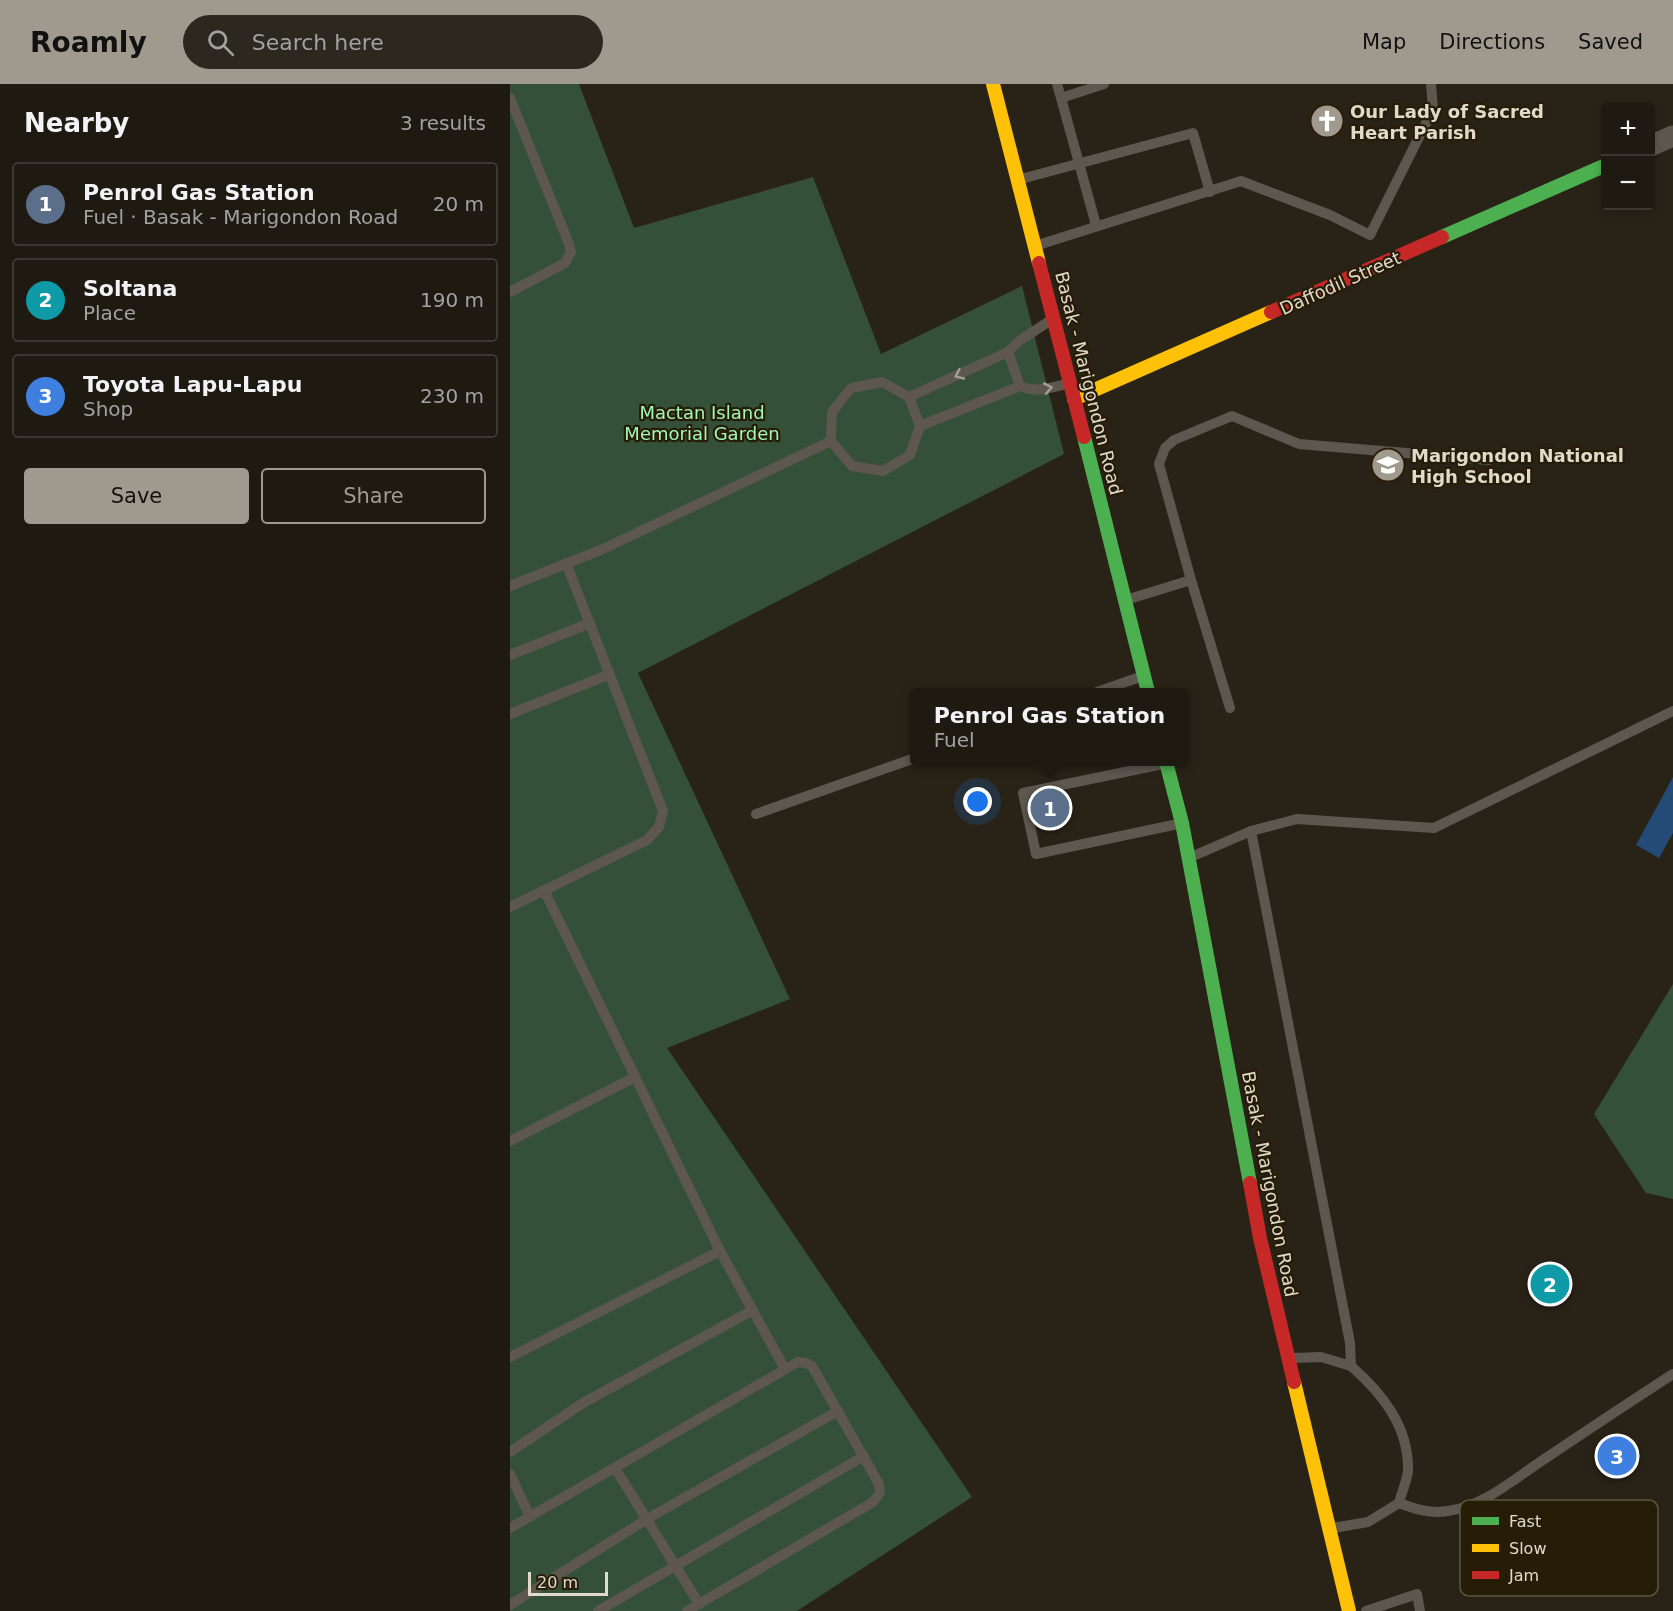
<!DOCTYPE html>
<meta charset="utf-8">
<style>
body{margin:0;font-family:"DejaVu Sans",sans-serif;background:#2c271f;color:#f1f3f6}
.controls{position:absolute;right:18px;top:18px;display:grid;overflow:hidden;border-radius:6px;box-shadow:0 3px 9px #0003}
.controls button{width:54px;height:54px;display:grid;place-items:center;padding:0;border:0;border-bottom:2px solid #3c3831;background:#1f1a11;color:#f1f3f6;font:30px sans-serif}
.scale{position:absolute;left:18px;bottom:15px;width:80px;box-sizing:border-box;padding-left:6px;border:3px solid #e0d9cc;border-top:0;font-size:16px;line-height:21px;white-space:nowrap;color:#e0d9cc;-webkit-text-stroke:4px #271c06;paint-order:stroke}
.you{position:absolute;left:468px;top:718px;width:21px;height:21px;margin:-15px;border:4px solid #fff;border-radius:50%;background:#1a73e8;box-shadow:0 0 0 9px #1a73e833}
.badge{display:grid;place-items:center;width:39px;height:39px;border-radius:50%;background:#a0998d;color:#fff;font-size:20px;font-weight:700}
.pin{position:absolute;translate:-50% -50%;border:3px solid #fff;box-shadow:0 2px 6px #0006}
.popup{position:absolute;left:400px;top:604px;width:279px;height:78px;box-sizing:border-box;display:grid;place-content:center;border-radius:6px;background:#1f1a11;filter:drop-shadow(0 2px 4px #0005);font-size:20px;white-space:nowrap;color:#a1a19f}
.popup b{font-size:22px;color:#f1f3f6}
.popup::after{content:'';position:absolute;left:50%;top:100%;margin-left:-12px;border:12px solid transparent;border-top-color:#1f1a11}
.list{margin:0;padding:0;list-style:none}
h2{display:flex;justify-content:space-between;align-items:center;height:78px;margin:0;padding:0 24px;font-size:26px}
h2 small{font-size:20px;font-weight:400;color:#a1a19f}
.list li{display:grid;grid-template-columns:39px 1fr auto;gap:18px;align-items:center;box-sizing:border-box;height:84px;margin:0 12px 12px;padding:0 12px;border:2px solid #3c3831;border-radius:6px}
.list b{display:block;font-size:22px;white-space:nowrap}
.list p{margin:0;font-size:20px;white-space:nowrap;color:#a1a19f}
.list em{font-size:20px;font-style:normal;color:#a1a19f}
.actions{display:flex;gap:12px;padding:18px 24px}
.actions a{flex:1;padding:14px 0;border:2px solid #a0998d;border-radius:6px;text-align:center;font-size:21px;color:#a0998d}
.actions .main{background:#a0998d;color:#111}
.icon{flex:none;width:33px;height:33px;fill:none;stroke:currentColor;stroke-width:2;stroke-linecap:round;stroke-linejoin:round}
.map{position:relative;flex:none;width:1163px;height:1527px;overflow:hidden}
header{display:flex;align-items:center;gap:36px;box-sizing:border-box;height:84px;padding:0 30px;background:#a0998d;color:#111}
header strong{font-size:28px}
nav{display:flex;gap:33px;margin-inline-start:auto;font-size:21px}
.search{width:420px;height:54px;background:#2c271f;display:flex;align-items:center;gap:15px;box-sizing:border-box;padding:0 21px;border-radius:33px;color:#a1a19f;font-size:22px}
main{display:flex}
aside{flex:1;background:#1f1a11}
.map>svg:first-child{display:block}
.green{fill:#345039}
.water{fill:#234b75}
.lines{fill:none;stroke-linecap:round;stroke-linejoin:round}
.lane{stroke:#5d574f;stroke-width:10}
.street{stroke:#5d574f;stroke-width:21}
.fast{stroke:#4caf50;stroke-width:14}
.slow{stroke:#ffc107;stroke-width:14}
.jam{stroke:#c62828;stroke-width:14}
.oneway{stroke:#a59e94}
.labels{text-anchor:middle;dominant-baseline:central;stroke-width:4.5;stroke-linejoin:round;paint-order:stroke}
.poi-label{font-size:18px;font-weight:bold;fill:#e0d9cc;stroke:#271c06;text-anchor:start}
.street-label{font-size:18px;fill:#e0d9cc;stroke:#271c06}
.park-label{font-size:18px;fill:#a0f8b7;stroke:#271c06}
.key{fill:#271c06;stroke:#5e5541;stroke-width:1.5}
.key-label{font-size:16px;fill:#e0d9cc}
</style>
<header>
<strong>Roamly</strong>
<div class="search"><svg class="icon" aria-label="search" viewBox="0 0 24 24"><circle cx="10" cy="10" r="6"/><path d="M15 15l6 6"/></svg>Search here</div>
<nav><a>Map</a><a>Directions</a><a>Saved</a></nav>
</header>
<main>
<aside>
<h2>Nearby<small>3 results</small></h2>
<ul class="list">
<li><span class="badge" style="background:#5c6f8a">1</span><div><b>Penrol Gas Station</b><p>Fuel · Basak - Marigondon Road</p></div><em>20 m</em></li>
<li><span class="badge" style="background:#0f9aa8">2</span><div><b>Soltana</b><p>Place</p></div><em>190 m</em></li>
<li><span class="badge" style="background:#3f7fe0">3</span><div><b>Toyota Lapu-Lapu</b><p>Shop</p></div><em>230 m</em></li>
</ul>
<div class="actions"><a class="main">Save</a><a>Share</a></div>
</aside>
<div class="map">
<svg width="1163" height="1527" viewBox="0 0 1163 1527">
<rect width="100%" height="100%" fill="#292317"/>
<g class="green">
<path d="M0 0H69L124 144 303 93 371 270 512 202 554 370 128 589 280 915 157 964 462 1413 287 1527H0Z"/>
<path d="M1163 900V1115L1136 1109 1084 1030Z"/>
</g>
<path class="water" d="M1163 693V749L1149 774 1126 761Z"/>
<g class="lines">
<g class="lane">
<path d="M547 0 551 14 594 0"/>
<path d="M0 14 59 160 61 168 55 179 0 208"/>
<path d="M551 14 586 141"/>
<path d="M511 95 683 49 700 108"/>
<path d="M528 161 731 97 820 131 860 151 923 25 921 0"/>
<path d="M541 236 509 257 498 268 510 302C527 309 539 304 557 300"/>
<path d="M372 298 399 313 410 342 400 371 373 387 342 382 321 357 322 328 341 304Z"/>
<path d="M399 313 498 268"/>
<path d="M410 342 510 302"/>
<path d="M0 502 93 465 321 357"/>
<path d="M619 515 681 496"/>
<path d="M0 571 80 539"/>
<path d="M587 608 630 593"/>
<path d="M720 624 681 496 649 380 655 364 664 356 722 332 789 360 979 376"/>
<path d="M0 630 100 590"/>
<path d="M653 680 513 709 526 770 668 740"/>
<path d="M246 730 405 674"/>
<path d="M741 747 840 1259 841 1282C873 1310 899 1343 898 1387 897 1397 891 1410 889 1419L858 1438 823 1444"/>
<path d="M681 773 741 747 787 735 924 744 1163 627"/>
<path d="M34 806 210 1167 275 1285"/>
<path d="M0 823 137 756 149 743 153 727 56 479"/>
<path d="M0 1057 125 993"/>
<path d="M0 1273 210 1167"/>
<path d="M783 1274 811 1273 841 1282"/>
<path d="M0 1368 73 1319 243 1226"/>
<path d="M105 1384 189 1520"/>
<path d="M0 1390 20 1433"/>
<path d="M889 1419C905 1425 920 1430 938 1427 974 1422 1004 1395 1033 1376 1076 1347 1120 1318 1163 1290"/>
<path d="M0 1444 288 1278 296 1279 302 1282 369 1400 370 1409 363 1418 177 1527"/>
<path d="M0 1521 137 1435 328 1327"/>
<path d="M88 1527 354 1372"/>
<path d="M856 1527 907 1510 910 1527"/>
</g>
<path class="street" d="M1140 62 1163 52"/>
<g class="fast">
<path d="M932 153 1096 81"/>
<path d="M574 353 638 608"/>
<path d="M656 678 672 739 740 1099"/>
</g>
<g class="slow">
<path d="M483 0 529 179"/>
<path d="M564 315 761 228"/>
<path d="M784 1298 839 1527"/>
</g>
<g class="jam">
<path d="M529 179 574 353"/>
<path d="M761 228 932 153"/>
<path d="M740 1099 750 1154 784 1298"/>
</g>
</g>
<defs><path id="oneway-chevron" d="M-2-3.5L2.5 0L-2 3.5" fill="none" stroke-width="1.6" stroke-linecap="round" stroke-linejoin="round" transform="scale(1.5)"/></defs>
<g class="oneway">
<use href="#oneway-chevron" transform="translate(449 291) rotate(155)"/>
<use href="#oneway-chevron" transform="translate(538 304) rotate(-11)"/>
</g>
<defs>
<symbol id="church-disc" viewBox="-11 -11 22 22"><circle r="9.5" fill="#a0998d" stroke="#271c06"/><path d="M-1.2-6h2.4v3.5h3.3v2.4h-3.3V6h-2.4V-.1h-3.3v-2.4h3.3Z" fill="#fff"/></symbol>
<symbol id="school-disc" viewBox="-11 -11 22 22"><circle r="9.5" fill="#a0998d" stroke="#271c06"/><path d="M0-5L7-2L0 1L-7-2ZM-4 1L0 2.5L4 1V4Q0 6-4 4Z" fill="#fff"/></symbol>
</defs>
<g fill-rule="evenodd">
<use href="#church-disc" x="798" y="18" width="38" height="38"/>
<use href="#school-disc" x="859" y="362" width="38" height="38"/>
</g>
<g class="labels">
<g class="poi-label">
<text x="840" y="27">Our Lady of Sacred<tspan x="840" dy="21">Heart Parish</tspan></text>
<text x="901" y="371">Marigondon National<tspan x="901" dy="21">High School</tspan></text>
</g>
<g class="street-label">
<text transform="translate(830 199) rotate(-24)">Daffodil Street</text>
<text transform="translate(579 299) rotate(76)">Basak - Marigondon Road</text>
<text transform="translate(760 1100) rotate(79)">Basak - Marigondon Road</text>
</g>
<g class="park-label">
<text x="192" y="328">Mactan Island<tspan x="192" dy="21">Memorial Garden</tspan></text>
</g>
</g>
<rect x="950" y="1416" width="198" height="96" rx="9" class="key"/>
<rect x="962" y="1433" width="27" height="8" fill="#4caf50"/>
<rect x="962" y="1460" width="27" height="8" fill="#ffc107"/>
<rect x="962" y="1487" width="27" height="8" fill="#c62828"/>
<g class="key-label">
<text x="999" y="1443">Fast</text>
<text x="999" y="1470">Slow</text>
<text x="999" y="1497">Jam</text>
</g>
</svg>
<div class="controls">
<button>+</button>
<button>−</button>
</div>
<div class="scale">20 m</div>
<div class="you"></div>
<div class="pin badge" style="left:540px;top:724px;background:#5c6f8a">1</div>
<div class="popup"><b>Penrol Gas Station</b>Fuel</div>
<div class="pin badge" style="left:1040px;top:1200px;background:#0f9aa8">2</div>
<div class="pin badge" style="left:1107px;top:1372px;background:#3f7fe0">3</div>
</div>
</main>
